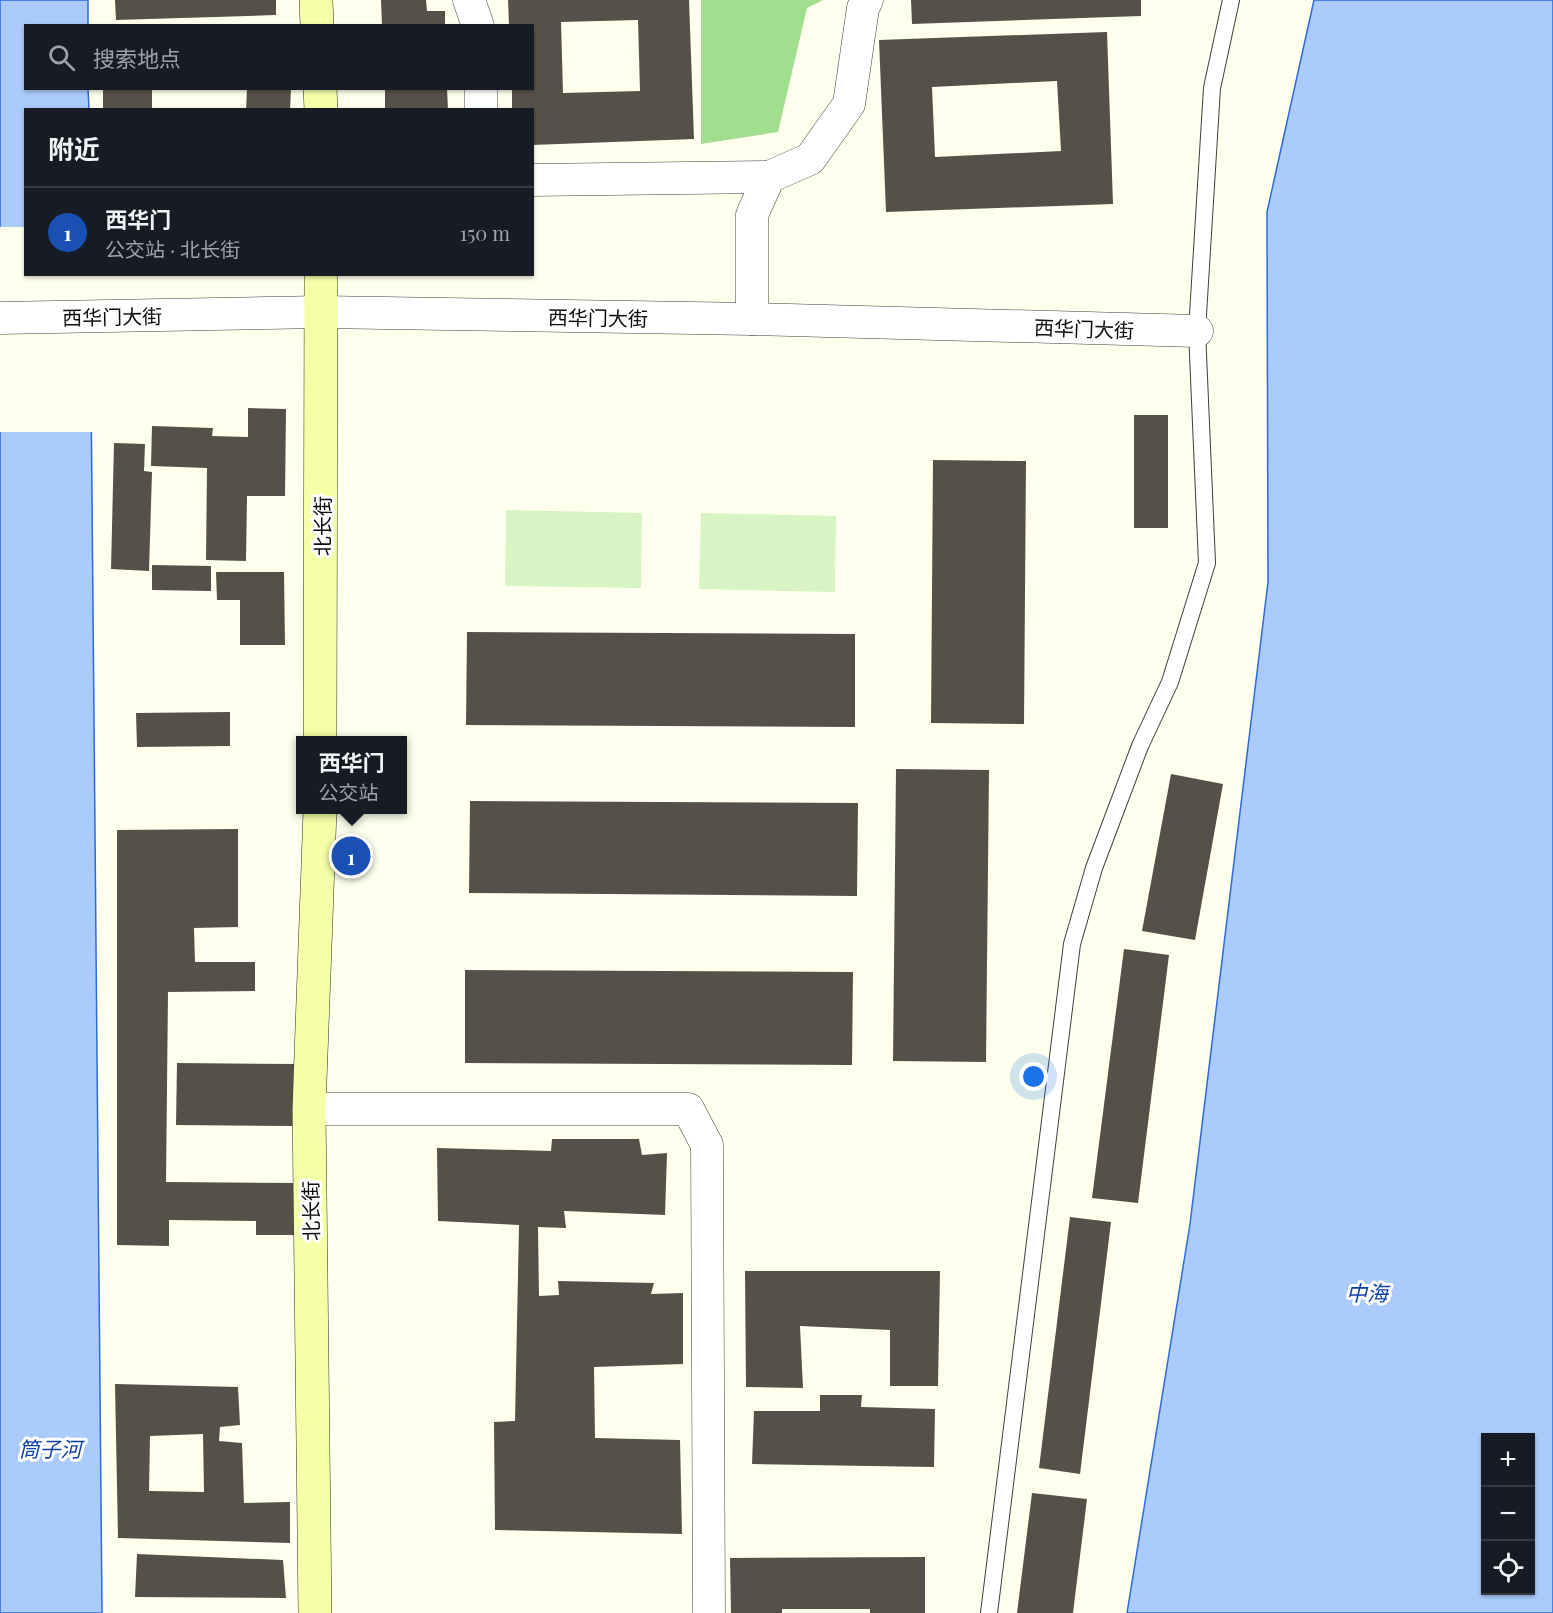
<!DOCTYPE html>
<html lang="zh">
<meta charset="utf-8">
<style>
body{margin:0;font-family:"Playfair Display","Noto Sans SC",serif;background:#242831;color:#f1f3f6}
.controls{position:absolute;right:18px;bottom:18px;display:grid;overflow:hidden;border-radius:0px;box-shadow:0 2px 4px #0004}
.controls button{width:54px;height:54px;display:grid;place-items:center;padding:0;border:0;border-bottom:2px solid #363941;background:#171b24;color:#f1f3f6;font:30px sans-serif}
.you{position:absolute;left:1034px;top:1077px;width:21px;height:21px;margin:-15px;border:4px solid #fff;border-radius:50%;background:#1a73e8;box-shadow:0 0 0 9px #1a73e833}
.badge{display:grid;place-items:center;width:39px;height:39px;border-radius:50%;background:#8c9099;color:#fff;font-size:20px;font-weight:700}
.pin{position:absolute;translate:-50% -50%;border:3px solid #fff;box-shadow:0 2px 6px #0006}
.popup{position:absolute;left:296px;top:736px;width:111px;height:78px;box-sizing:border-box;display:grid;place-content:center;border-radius:0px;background:#171b24;filter:drop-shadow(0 2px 4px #0005);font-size:20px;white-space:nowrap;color:#9ea1a6}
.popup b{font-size:22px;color:#f1f3f6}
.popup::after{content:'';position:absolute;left:50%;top:100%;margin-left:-12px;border:12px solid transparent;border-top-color:#171b24}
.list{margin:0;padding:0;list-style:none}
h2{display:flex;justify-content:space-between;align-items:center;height:78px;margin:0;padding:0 24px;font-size:26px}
h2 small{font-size:20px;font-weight:400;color:#9ea1a6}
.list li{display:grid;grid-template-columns:39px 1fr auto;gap:18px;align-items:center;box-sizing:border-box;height:90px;padding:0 24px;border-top:2px solid #363941}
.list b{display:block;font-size:22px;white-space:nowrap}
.list p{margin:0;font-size:20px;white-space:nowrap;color:#9ea1a6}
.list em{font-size:20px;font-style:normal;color:#9ea1a6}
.icon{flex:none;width:33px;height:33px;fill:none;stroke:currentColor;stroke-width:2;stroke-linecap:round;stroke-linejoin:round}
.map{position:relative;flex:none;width:1553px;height:1613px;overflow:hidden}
.search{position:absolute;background:#171b24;box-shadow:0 2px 4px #0004;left:24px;top:24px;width:510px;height:66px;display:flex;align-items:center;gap:15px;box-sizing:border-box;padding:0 21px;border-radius:0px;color:#9ea1a6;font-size:22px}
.panel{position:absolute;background:#171b24;box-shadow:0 2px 4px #0004;left:24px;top:108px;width:510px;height:168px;border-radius:0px}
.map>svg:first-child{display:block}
.forest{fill:#a1df8f}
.pitch{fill:#d8f3c4}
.water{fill:#abcbfc;stroke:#2b6bda;stroke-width:1.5;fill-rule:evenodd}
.pier{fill:#feffec}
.building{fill:#565148;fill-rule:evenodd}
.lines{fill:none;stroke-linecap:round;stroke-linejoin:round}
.lane-casing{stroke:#3f3f3f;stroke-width:18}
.street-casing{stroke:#3f3f3f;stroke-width:33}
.secondary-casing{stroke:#2e2e2e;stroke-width:34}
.lane{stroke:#fff;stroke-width:16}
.street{stroke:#fff;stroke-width:32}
.secondary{stroke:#f4ffa7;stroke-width:33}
.labels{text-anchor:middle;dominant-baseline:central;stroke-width:6;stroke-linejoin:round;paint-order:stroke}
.street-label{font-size:20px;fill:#0c0c0c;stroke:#fff}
.water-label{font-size:21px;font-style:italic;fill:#0a3fa9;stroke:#fff}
</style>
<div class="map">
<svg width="1553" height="1613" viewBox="0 0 1553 1613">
<rect width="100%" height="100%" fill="#feffec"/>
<path class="forest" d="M701 0H823L807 8 778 132 701 144Z"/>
<g class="pitch">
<path d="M506 510 642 513 641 588 505 586Z"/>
<path d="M701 513 836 516 835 592 699 589Z"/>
</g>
<g class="water">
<path d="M0 0H88V25L26 26V88L88 89 89 109 26 110V274L90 275 102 1613H0Z"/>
<path d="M1314 0H1553V1613H1127L1190 1224 1268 582 1267 212ZM1486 1438H1530V1590H1486Z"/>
</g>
<path class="pier" d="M0 227H25L26 274H93L96 432H0Z"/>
<g class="building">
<path d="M115 0H276V15L116 20Z"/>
<path d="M381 0H426L427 11H445V26H382Z"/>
<path d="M508 0H689L694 139 532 145V110H512V88H532V26H509ZM638 20 640 91 563 93 561 22Z"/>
<path d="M911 0H1141V16L912 24Z"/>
<path d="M1107 32 1113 204 886 212 879 40ZM1057 81 1061 151 935 157 932 87Z"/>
<rect x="103" y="88" width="49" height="22"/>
<path d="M247 88H291L290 110H246Z"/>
<path d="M385 88H447L448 110H385Z"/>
<path d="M248 408 286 409 285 496H247L246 561 206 560 207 468 151 466 152 426 213 428 212 436 248 437Z"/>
<rect x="1134" y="415" width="34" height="113"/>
<path d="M114 443 145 444 144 471 152 472 149 571 111 569Z"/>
<path d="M933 460 1026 461 1024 724 931 723Z"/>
<path d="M152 565 211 566V591L152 590Z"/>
<path d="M216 572H284L285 645H240V600H217Z"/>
<path d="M467 632 855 634V727L466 725Z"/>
<path d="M230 712V746L137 747 136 713Z"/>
<path d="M896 769 989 770 986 1062 893 1061Z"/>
<path d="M1171 774 1223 784 1195 940 1142 931Z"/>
<path d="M470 801 858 803 857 896 469 893Z"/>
<path d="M238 829V927L194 928 195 962H255V991L168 992 166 1182 297 1183V1235H256V1221L169 1220V1246L117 1245V830Z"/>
<path d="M1124 949 1169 955 1138 1203 1092 1198Z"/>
<path d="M465 970 853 972 852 1065 465 1063Z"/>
<path d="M177 1063 294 1064 293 1126 176 1125Z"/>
<path d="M552 1139H639L642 1155 667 1153 665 1215 564 1211 566 1228 538 1227 539 1296 559 1295 558 1281 654 1283 651 1294 683 1293V1364L594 1367 595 1438 680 1440 682 1534 495 1530 494 1422 515 1421 519 1225 438 1221 437 1148 551 1151Z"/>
<path d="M1070 1217 1111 1222 1080 1474 1039 1468Z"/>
<path d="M745 1271H940L938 1386H890V1330L800 1326 803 1388 746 1387Z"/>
<path d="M115 1384 238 1387 240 1425 220 1427 219 1441 242 1443 244 1503 290 1502V1543L118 1538ZM203 1434 204 1492 149 1491 150 1436Z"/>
<path d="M820 1395H862L861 1407 935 1409 934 1467 752 1464 754 1411H820Z"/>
<path d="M1032 1493 1087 1499 1073 1613H1017Z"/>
<path d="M137 1554 283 1560 286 1598 135 1597Z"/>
<path d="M925 1557V1613H870V1609H782V1613H731L730 1558Z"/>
</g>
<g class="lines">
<defs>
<path id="lane" d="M989 1613 1072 944 1094 868 1140 746 1170 682 1207 563 1197 331 1212 88 1231 0"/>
<g id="street">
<path d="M469 0 478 26"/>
<path d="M481 88V110"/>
<path d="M532 180 769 177"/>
<path d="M0 318 321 312 752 319 1197 331"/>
<path d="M752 319V215L769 177 810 159 849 104 863 8 867 0"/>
<path d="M309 1109H688L707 1145 709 1613"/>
</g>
<g id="secondary">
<path d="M316 0 317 26"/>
<path d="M320 88 321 110"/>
<path d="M320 740 321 274"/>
<path d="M315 1613 309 1109 320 810"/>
</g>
</defs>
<use href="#lane" class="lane-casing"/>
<use href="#street" class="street-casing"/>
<use href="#secondary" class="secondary-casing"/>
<use href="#lane" class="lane"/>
<use href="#street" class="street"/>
<use href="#secondary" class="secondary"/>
</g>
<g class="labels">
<g class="street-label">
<text transform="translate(112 316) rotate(-1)">西华门大街</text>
<text transform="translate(598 317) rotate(1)">西华门大街</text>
<text transform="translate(1084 328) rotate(2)">西华门大街</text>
<text transform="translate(321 526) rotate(-90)">北长街</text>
<text transform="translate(310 1211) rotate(-91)">北长街</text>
</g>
<g class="water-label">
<text x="1367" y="1292">中海</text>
<text x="50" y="1448">筒子河</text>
</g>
</g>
</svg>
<div class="controls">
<button>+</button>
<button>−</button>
<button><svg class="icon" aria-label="locate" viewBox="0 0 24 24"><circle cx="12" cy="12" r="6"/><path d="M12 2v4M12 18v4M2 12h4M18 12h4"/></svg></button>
</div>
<div class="you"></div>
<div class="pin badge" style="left:351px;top:856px;background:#1a4fb4">1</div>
<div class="popup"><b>西华门</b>公交站</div>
<div class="search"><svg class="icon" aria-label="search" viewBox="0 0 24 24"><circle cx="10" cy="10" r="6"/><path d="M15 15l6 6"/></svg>搜索地点</div>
<section class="panel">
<h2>附近<small></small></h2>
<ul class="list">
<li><span class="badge" style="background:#1a4fb4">1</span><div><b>西华门</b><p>公交站 · 北长街</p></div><em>150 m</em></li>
</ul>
</section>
</div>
